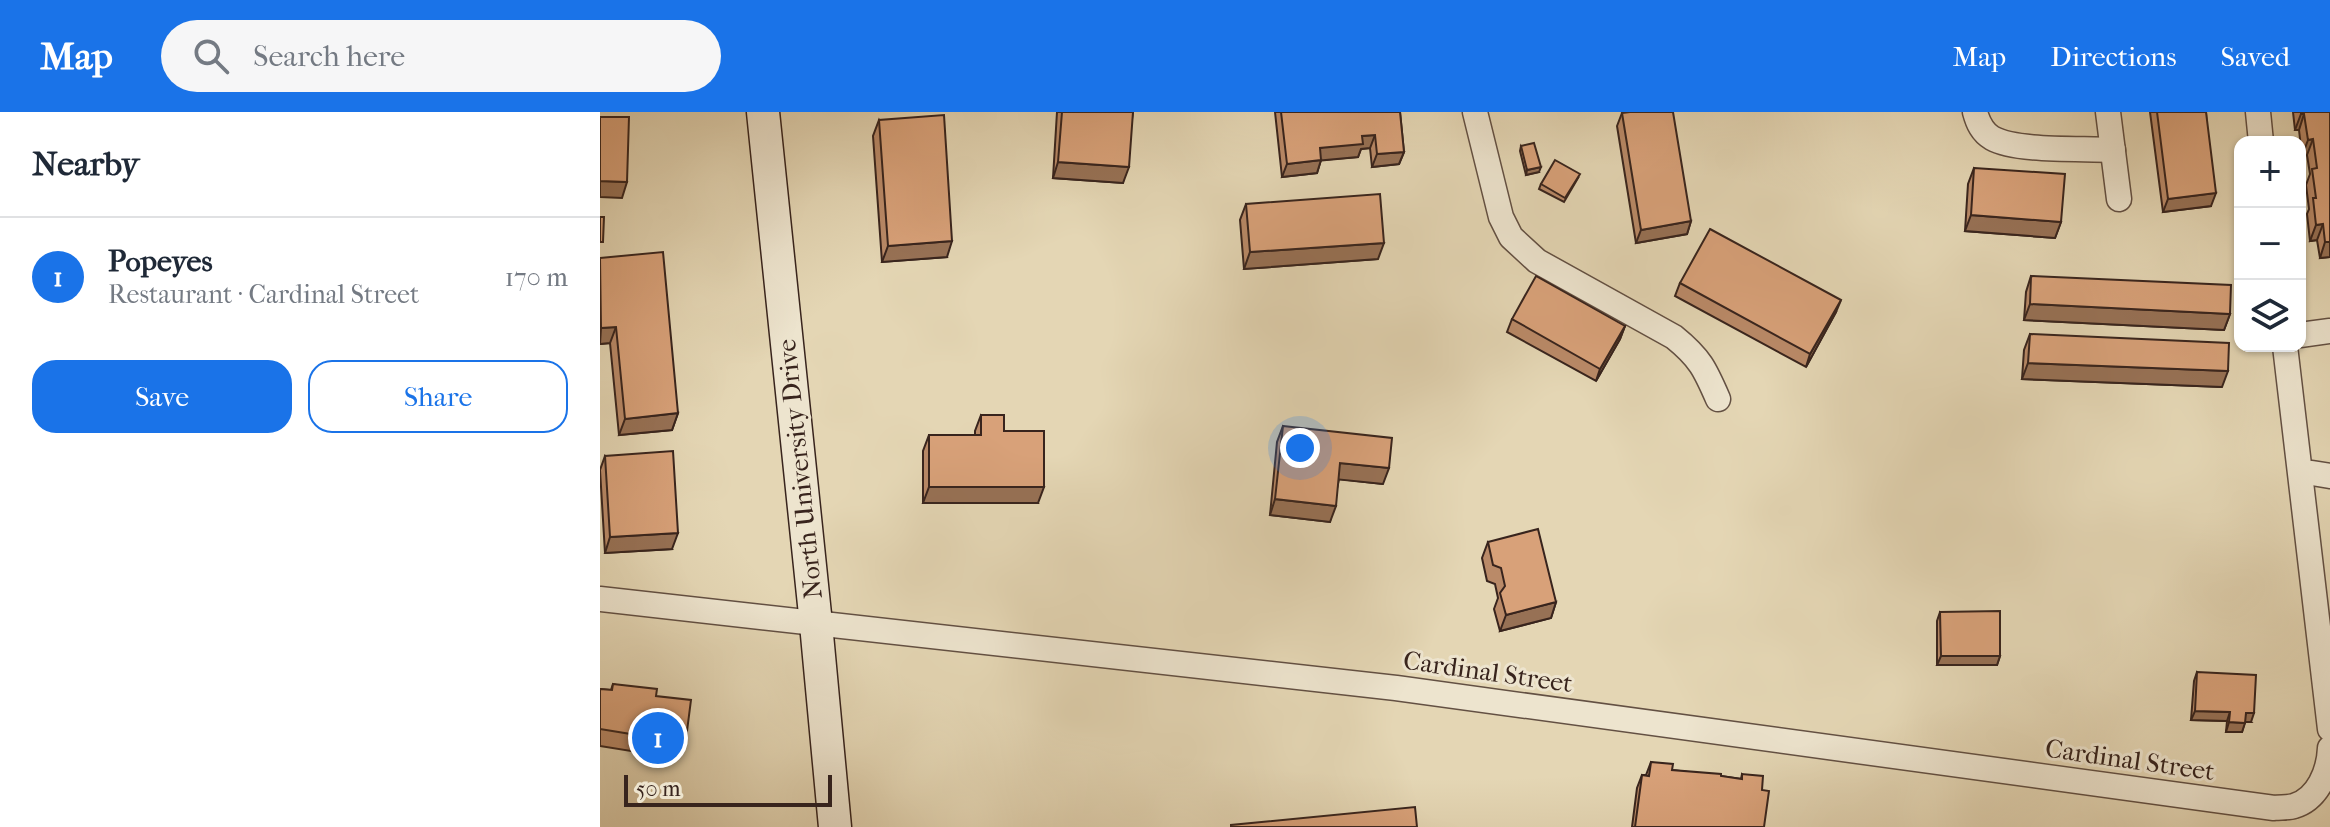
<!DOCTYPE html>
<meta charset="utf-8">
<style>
body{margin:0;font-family:"IM FELL French Canon",serif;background:#f6f6f7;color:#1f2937}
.controls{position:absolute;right:24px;top:24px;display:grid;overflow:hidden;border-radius:16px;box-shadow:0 2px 6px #0004}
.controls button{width:72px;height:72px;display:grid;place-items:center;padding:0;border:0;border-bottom:2px solid #e0e1e3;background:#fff;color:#1f2937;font:40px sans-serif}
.scale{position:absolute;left:24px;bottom:20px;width:208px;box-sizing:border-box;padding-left:8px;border:4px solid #38241d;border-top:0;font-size:22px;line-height:28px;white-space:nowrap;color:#38241d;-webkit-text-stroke:6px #ede4ce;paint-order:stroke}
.you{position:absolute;left:700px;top:336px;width:28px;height:28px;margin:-20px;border:6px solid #fff;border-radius:50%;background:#1a73e8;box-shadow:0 0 0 12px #1a73e833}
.badge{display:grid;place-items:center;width:52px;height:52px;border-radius:50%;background:#1a73e8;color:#fff;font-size:26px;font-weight:700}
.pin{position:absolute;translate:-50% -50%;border:4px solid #fff;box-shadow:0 2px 8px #0006}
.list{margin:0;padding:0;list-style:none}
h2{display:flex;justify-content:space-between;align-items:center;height:104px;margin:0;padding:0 32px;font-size:34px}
h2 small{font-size:26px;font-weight:400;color:#747a83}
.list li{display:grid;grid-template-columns:52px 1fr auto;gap:24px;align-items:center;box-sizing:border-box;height:120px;padding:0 32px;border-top:2px solid #e0e1e3}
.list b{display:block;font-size:30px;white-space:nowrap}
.list p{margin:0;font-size:26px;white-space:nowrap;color:#747a83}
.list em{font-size:26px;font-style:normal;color:#747a83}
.actions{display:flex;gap:16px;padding:24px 32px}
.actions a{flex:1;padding:18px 0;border:2px solid #1a73e8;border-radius:24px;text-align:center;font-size:28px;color:#1a73e8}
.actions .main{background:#1a73e8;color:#fff}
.icon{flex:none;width:44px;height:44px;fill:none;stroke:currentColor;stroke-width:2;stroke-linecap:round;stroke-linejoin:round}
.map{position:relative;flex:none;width:1730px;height:715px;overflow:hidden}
header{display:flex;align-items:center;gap:48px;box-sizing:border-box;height:112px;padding:0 40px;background:#1a73e8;color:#fff}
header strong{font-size:38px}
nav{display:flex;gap:44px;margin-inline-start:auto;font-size:28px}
.search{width:560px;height:72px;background:#f6f6f7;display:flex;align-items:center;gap:20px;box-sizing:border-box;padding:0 28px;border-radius:44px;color:#747a83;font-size:30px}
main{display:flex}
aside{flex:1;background:#fff}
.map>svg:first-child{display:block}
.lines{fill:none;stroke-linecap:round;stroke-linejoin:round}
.minor-casing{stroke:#635043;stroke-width:27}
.secondary-casing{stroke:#38241d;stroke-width:35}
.minor{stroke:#ede4ce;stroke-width:24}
.secondary{stroke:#ede4ce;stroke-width:32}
.wall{fill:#ba8a68;stroke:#38241d;stroke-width:2}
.shaded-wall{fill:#977155;stroke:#38241d;stroke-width:2}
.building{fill:#d8a179;stroke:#38241d;stroke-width:2}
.labels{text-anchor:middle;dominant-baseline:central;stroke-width:6;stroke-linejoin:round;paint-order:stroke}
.street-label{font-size:26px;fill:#38241d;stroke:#ede4ce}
</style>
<header>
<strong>Map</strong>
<div class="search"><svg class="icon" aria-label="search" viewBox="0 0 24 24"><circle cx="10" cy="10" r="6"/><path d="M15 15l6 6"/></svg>Search here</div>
<nav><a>Map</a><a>Directions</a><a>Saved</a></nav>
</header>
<main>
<aside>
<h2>Nearby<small></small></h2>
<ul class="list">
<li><span class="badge">1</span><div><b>Popeyes</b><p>Restaurant · Cardinal Street</p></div><em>170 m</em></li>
</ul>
<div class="actions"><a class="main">Save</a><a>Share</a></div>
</aside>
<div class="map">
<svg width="1730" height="715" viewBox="0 0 1730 715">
<rect width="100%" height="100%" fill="#e4d6b4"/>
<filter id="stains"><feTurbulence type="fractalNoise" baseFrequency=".0025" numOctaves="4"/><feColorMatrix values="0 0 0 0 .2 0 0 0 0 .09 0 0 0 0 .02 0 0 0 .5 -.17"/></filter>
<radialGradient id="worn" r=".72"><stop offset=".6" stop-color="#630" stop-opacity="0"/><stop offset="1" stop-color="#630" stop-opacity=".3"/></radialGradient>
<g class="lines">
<defs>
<g id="minor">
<path d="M875 0 901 105 911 125 937 149 1074 225C1100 246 1105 257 1118 287"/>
<path d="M1375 0C1378 11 1382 20 1392 26 1417 40 1483 36 1513 38"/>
<path d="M1508 0 1519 87"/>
<path d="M1658 0 1661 30"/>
<path d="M1700 223 1730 219"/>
<path d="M1685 234 1730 617"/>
<path d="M1701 362 1712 361 1730 364"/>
<path d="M0 487 796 576 1674 696C1680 695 1688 696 1694 694 1718 687 1729 659 1730 636"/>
</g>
<path id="secondary" d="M163 0 216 512 235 715"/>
</defs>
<use href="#minor" class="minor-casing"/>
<use href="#secondary" class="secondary-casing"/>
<use href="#minor" class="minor"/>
<use href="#secondary" class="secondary"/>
</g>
<g class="wall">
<path d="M457 0H533L523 71 453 66Z"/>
<path d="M675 0H800L804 40 799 52 772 55 770 36 761 37 758 45 721 48 717 61 682 65Z"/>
<path d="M1550 0H1606L1611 94 1563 100Z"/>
<path d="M1693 0H1730V145L1720 146 1717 128 1710 129 1707 102 1709 97 1706 73 1710 62 1707 43 1702 44 1699 18H1695Z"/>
<path d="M1022 1 1091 109 1087 122 1036 131 1017 14Z"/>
<path d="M279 8 347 145 282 150 273 24Z"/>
<path d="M921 34 939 60 926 63 920 39Z"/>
<path d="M1374 56 1461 110 1455 126 1365 119 1368 72Z"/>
<path d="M978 66 964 90 939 77 941 72Z"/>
<path d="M646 92 778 147 644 157 640 108Z"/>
<path d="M0 146 78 301 72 318 19 323 10 231 0 232Z"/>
<path d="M1431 164 1630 202 1624 218 1424 208 1426 180Z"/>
<path d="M1080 171 1236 200 1206 255 1075 184Z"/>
<path d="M912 207 1025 214 1020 227 996 269 907 220Z"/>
<path d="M1430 222 1622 275 1422 267 1424 238Z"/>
<path d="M381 303 404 319 438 391H323V339L329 323H375V319Z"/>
<path d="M683 314 783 372 739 367 730 410 670 403 677 330Z"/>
<path d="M5 344 72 437 5 441 0 358Z"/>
<path d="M888 430 956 490 951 506 900 519 894 497 898 486 895 472 887 469 882 446Z"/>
<path d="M1340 500 1400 544 1397 553H1337V509Z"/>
<path d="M1597 560 1651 610H1645L1642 620H1626L1627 609 1591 608 1594 569Z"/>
<path d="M13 572 56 584 80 643 38 638 37 640 0 634V577L11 578Z"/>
<path d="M1051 650 1072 658 1121 664 1141 667 1142 662 1162 678 1164 715H1032L1037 676 1042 663H1046Z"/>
</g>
<g class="shaded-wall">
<path d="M1701 2H1704L1699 18H1695Z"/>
<path d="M775 23 770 36 761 37 758 45 715 49 720 36 762 24Z"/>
<path d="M1713 27 1707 43 1702 44 1708 28Z"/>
<path d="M804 40 799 52 772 55 777 42Z"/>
<path d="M721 48 717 61 682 65 687 52Z"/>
<path d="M458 50 529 55 523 71 453 66Z"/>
<path d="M941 55 939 60 926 63 927 58Z"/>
<path d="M0 69 27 70 22 86 0 85Z"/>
<path d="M1616 81 1611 94 1563 100 1568 87Z"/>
<path d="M1371 103 1461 110 1455 126 1365 119Z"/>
<path d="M1091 109 1087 122 1036 131 1041 118Z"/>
<path d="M1723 112 1717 128 1710 129 1716 113Z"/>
<path d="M352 129 347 145 282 150 288 134Z"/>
<path d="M1725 130H1730V145L1720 146Z"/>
<path d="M784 131 778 147 644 157 650 140Z"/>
<path d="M1241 188 1236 200 1206 255 1210 242Z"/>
<path d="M1430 192 1630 202 1624 218 1424 208Z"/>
<path d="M1025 214 1020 227 996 269 1000 257Z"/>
<path d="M16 215 10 231 0 232 1 216Z"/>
<path d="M1428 251 1628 259 1622 275 1422 267Z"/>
<path d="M78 301 72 318 19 323 25 307Z"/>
<path d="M740 351 789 356 783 372 734 367Z"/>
<path d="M329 375H444L438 391H323Z"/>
<path d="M675 387 736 394 730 410 670 403Z"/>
<path d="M78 421 72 437 5 441 10 425Z"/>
<path d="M956 490 951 506 900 519 906 503Z"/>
<path d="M1341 544H1400L1397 553H1337Z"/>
<path d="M1595 599 1630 600 1627 609 1591 608Z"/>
<path d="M1646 601H1654L1651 610H1642Z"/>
<path d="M1629 610 1645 611 1642 620H1626Z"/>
<path d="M43 622 86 627 80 643 38 638Z"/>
</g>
<g class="building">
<path d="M462 0H533L529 55 458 50Z"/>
<path d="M681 0H800L804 40 777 42 775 23 762 24 763 32 720 36 721 48 687 52Z"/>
<path d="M1030 0H1073L1091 109 1041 118 1022 1Z"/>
<path d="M1557 0H1606L1616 81 1568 87Z"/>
<path d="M1701 0H1730V130H1725L1723 112 1716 113 1713 86H1716L1712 57 1717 56 1713 27 1708 28 1704 2H1701Z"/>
<path d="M344 3 352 129 288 134 279 8Z"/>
<path d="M0 5H29L27 70 0 69Z"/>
<path d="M934 31 941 55 927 58 921 34Z"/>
<path d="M955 48 980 62 965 86 941 72Z"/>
<path d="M1374 56 1465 62 1461 110 1371 103Z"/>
<path d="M780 82 784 131 650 140 646 92Z"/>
<path d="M0 105H4L3 130H0Z"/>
<path d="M1110 117 1241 188 1210 242 1080 171Z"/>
<path d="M63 140 78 301 25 307 16 215 1 216 0 146Z"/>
<path d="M936 164 1025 214 1000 257 912 207Z"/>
<path d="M1431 164 1631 173 1630 202 1430 192Z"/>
<path d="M1430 222 1629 231 1628 259 1428 251Z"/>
<path d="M381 303H404V319H444V375H329V323H381Z"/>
<path d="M683 314 792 326 789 356 740 351 736 394 675 387Z"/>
<path d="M73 339 78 421 10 425 5 344Z"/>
<path d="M938 417 956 490 906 503 900 481 905 474 901 456 893 453 888 430Z"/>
<path d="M1400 499V544H1341L1340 500Z"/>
<path d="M1597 560 1656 563 1654 601H1646L1645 611 1629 610 1630 600 1595 599Z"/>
<path d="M13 572 57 577 56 584 91 588 86 627 43 622V624L0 617V577L12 578Z"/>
<path d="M1051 650 1073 652 1072 658 1121 662V664L1142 667V662L1163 664 1162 678 1169 679 1164 715H1035L1042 663 1049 664Z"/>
<path d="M815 695 817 715H631V713Z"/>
</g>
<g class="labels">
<g class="street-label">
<text transform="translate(200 357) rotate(-96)">North University Drive</text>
<text transform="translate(888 560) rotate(8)">Cardinal Street</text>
<text transform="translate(1530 648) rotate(8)">Cardinal Street</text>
</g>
</g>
<rect width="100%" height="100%" filter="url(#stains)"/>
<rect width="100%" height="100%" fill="url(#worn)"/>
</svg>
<div class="controls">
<button>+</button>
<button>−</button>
<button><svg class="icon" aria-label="layers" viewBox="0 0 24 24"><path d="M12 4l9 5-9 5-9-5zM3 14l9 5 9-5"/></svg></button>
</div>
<div class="scale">50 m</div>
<div class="you"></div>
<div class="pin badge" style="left:58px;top:626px">1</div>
</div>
</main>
